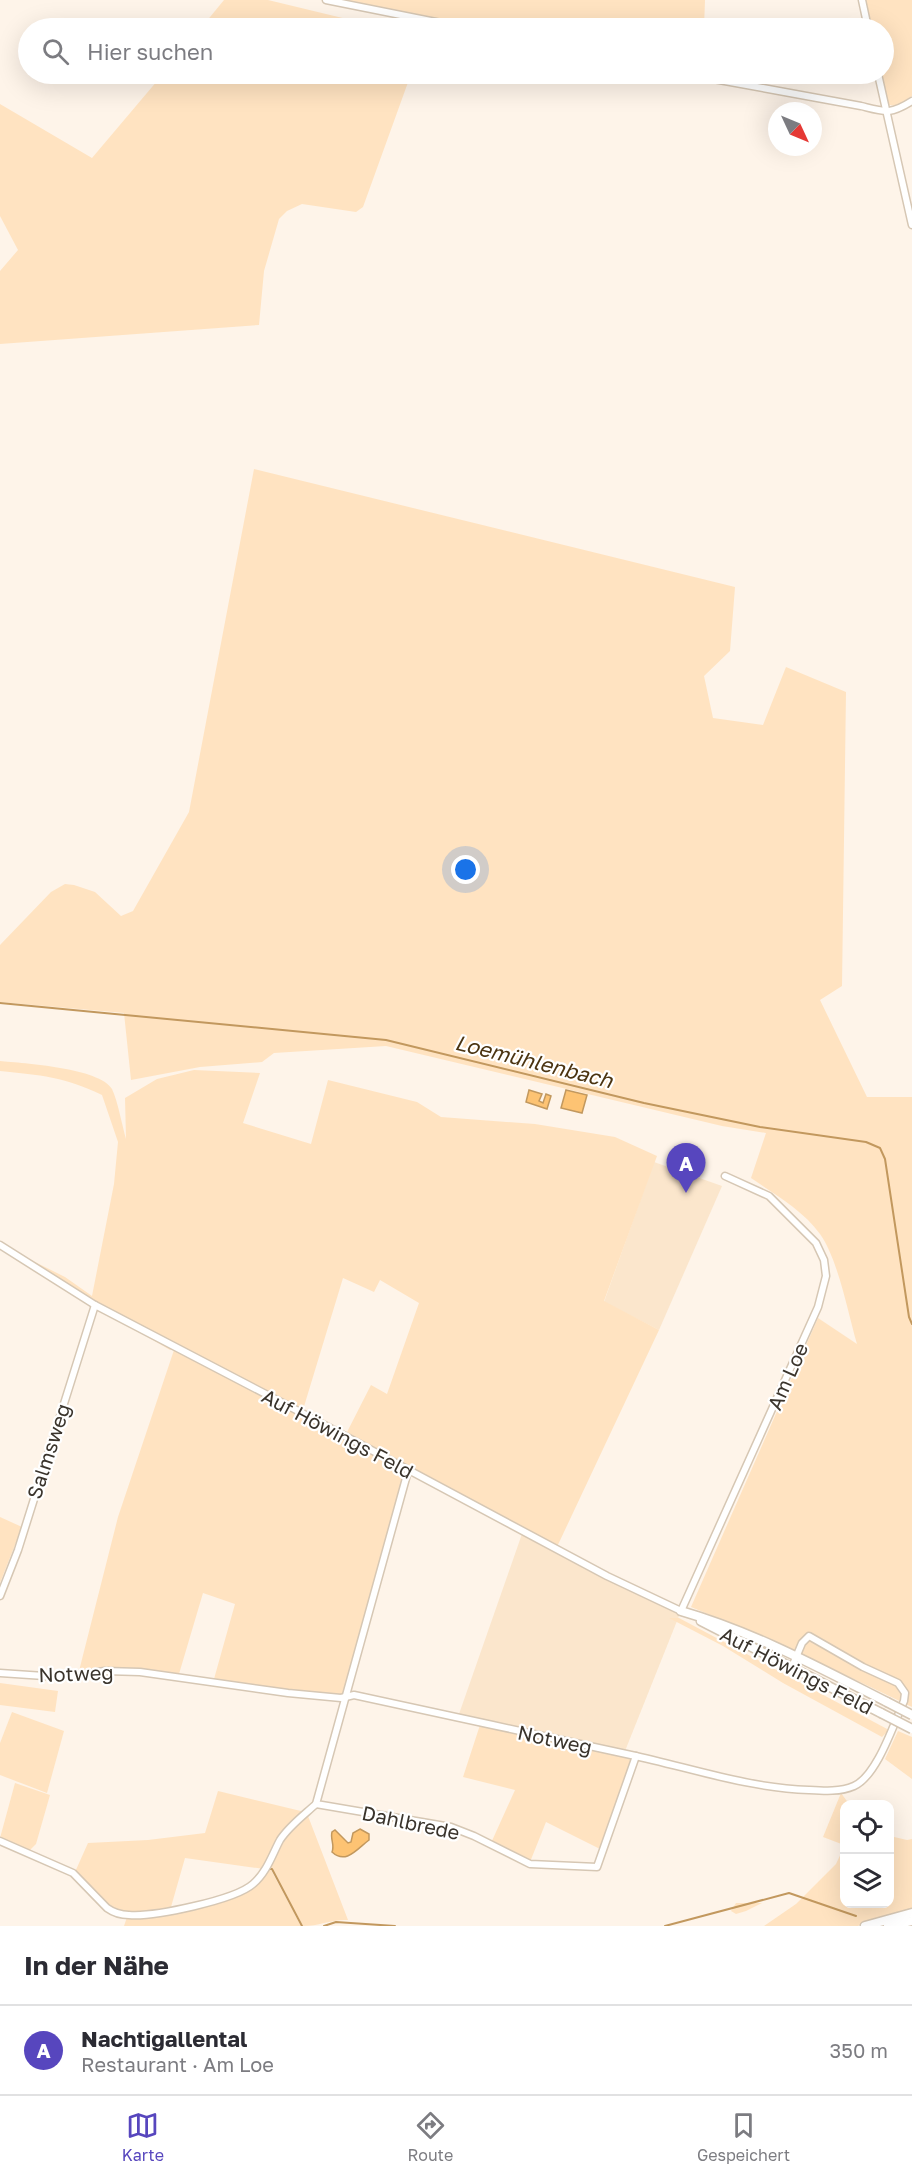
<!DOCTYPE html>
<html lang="de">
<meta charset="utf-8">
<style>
body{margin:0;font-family:"Golos Text",sans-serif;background:#f2f2f3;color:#2b2b33}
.controls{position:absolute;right:18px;bottom:18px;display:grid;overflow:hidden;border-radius:12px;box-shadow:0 6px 24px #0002}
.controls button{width:54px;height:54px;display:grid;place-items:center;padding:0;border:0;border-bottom:2px solid #e1e1e2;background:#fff;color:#2b2b33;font:30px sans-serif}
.compass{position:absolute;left:768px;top:102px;width:54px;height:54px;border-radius:50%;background:#fff;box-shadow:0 6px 24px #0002;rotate:134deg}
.you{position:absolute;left:466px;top:870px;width:21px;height:21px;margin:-15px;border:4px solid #fff;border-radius:50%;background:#1a73e8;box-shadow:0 0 0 9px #1a73e833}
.badge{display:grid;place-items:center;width:39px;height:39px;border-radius:50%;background:#5746be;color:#fff;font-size:20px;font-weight:700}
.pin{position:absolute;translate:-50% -50px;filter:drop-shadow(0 2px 3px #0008)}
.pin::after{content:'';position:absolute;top:32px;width:21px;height:18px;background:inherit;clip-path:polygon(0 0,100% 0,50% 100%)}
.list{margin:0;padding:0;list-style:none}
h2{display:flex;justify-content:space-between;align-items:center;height:78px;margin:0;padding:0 24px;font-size:26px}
h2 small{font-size:20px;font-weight:400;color:#7c7c81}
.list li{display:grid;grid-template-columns:39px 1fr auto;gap:18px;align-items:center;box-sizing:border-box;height:90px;padding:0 24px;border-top:2px solid #e1e1e2}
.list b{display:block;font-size:22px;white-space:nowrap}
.list p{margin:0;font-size:20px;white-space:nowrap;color:#7c7c81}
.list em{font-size:20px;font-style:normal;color:#7c7c81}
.icon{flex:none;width:33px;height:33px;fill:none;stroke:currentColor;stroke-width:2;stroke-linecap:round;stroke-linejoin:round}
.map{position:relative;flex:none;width:912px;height:1926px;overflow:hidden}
.search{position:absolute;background:#fff;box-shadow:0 6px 24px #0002;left:18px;right:18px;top:18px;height:66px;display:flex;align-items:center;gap:15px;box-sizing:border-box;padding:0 21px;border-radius:33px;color:#7c7c81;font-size:22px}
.sheet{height:168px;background:#fff}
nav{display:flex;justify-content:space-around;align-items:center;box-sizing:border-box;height:84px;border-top:2px solid #e1e1e2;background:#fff;font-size:16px;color:#7c7c81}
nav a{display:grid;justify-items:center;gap:3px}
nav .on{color:#5746be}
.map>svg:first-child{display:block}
.built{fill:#fbe6cc}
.green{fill:#ffe3c1;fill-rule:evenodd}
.water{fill:#fdc373;stroke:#c2985e;stroke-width:1.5}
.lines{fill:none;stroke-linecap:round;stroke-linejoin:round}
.stream{stroke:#c2985e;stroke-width:2}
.minor-casing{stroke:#d6c7b4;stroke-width:9}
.secondary-casing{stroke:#d6c7b4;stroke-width:11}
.minor{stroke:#fff;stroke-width:6}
.secondary{stroke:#fff;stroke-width:8}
.secondary-bridge-casing{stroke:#d6c7b4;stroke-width:11;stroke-linecap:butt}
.secondary-bridge{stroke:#fff;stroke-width:8}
.labels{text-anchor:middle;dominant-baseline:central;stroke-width:4.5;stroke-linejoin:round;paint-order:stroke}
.street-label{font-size:20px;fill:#3a342c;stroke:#fff}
.water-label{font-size:21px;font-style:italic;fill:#4b3411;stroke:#fff}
</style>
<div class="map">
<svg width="912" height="1926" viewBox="0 0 912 1926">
<rect width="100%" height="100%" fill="#fef4e9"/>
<g class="built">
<path d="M654 1162 722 1186 659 1330 604 1302Z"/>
<path d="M523 1531 681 1611 625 1751 519 1729 459 1714Z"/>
</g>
<g class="green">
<path d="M224 0H268L384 28H201Z"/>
<path d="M340 0H705L704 28H470L423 21Z"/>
<path d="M866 0H912V96L897 106 889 105 881 74H884V28H872Z"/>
<path d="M163 74H411L363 207 356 212 302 204 287 211 279 219 264 271 259 325 0 344V271L18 250 0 216V104L92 158Z"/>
<path d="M254 469 735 587 730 651 704 676 713 718 763 725 786 667 846 692 842 986 820 1000 867 1097H912V1707L783 1645 691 1607 818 1318 857 1344C848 1313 838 1259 820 1234 803 1210 774 1194 751 1178L766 1133 722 1126 386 1046 274 1053 262 1062 200 1067 131 1080 124 1013 0 1002V945L51 892 65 884 74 885 95 892 121 916 133 911 189 812Z"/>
<path d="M0 1061C23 1063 100 1068 112 1089 118 1102 122 1125 126 1139L125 1098 157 1079 194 1070 260 1073 243 1123 311 1144 328 1080 417 1102 441 1117 535 1124 615 1137 657 1156 604 1301 659 1330 556 1549 408 1471 345 1694 340 1696 214 1679 235 1604 203 1593 179 1674C145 1670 113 1668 79 1671L118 1517 175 1347 170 1350 18 1261 21 1255 65 1277 92 1296 114 1184 118 1142 102 1095C65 1077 40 1075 0 1071ZM343 1278 374 1292 380 1280 419 1303 387 1394 371 1385 345 1436 302 1413Z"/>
<path d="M0 1517 22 1527 0 1583Z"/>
<path d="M669 1618H679L889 1730 882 1737 783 1683 723 1646Z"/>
<path d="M0 1683 58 1691 55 1712 0 1705Z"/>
<path d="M12 1712 64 1731 47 1793 0 1775V1743Z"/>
<path d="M480 1725 631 1759 600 1849 546 1822 530 1862 491 1843 515 1790 463 1777Z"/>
<path d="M898 1731 912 1737V1779L885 1759Z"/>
<path d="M15 1783 50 1795 36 1844 29 1851 0 1838Z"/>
<path d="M218 1791 305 1812 292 1823 264 1869 185 1858 171 1907 137 1914 114 1910 75 1872 88 1843 148 1840 205 1833Z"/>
<path d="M841 1793 849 1804H844V1845L823 1837Z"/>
<path d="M308 1816 348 1920C332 1919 319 1926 303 1926L272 1869 270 1868 301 1926H124L127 1917 211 1904 236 1897 259 1883 288 1835Z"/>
<path d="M890 1836 907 1840 912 1839V1910L870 1920 858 1926H764L796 1904 836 1864 844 1847V1904H890Z"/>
<path d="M736 1903H762L746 1911 736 1914 731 1911Z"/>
</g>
<g class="water">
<path d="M529 1090 542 1094 539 1101 543 1103 546 1094 551 1096 547 1109 526 1102Z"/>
<path d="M566 1090 587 1095 582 1113 561 1108Z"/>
<path d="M360 1829 369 1834V1840C357 1849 346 1865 332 1852 335 1845 330 1839 332 1832L335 1830 348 1843 351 1842 353 1833Z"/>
</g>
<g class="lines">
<g class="stream">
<path d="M0 1003 386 1040 644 1103 760 1127 866 1142 880 1148 885 1159 909 1317 912 1324"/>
<path d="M270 1869H272L302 1926"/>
<path d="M324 1926 336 1922 395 1926"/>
<path d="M665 1926 789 1893 856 1916"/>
</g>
<defs>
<g id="minor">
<path d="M326 0 466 28"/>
<path d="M862 0 868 28"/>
<path d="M686 74 861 106C885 112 890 115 912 101"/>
<path d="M878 74 912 225"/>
<path d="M0 1245 95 1305 302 1413 607 1576 681 1611 818 1307 826 1276 824 1260 816 1243 769 1196 725 1176"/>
<path d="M408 1471 316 1804 451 1827 474 1836 530 1864 597 1867 636 1756"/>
<path d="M0 1596 18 1550 95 1305"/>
<path d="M0 1673 59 1677 105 1671 140 1672 288 1693 341 1698 354 1695C446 1715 539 1735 631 1755 691 1768 748 1788 809 1790 825 1791 840 1792 854 1786 877 1776 894 1723 904 1701L905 1693 898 1683 863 1667 809 1636 802 1643 792 1667"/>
<path d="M0 1841 73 1873 107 1908C114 1913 120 1915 129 1915 154 1917 235 1900 253 1884 267 1872 272 1855 280 1840 289 1826 304 1815 316 1804"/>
</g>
<g id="secondary">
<path d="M681 1611C754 1632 820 1668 887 1702"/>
<path d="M701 1621 881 1713"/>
<path d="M865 1926 912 1913"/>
<path d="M888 1926 912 1921"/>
</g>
</defs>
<use href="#minor" class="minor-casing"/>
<use href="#secondary" class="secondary-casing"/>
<use href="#minor" class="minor"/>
<use href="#secondary" class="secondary"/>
<defs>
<g id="secondary-bridge">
<path d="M887 1702 912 1715"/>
<path d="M881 1713 912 1729"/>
</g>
</defs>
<use href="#secondary-bridge" class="secondary-bridge-casing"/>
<use href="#secondary-bridge" class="secondary-bridge"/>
</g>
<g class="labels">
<g class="street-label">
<text transform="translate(787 1376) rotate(-66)">Am Loe</text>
<text transform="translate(338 1433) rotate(28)">Auf Höwings Feld</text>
<text transform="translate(48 1451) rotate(-72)">Salmsweg</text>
<text transform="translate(797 1670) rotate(27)">Auf Höwings Feld</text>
<text transform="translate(76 1673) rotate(-2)">Notweg</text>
<text transform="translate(555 1739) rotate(12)">Notweg</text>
<text transform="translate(411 1822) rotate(12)">Dahlbrede</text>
</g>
<g class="water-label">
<text transform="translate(534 1061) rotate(14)">Loemühlenbach</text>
</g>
</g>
</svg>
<div class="controls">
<button><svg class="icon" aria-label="locate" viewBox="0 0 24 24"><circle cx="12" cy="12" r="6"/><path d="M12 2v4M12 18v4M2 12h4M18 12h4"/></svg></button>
<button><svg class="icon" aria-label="layers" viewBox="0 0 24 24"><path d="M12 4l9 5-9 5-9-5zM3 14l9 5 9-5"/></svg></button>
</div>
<svg class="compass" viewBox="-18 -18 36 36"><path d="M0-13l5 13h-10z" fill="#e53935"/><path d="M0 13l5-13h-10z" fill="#7c7c81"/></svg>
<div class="you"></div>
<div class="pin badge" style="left:686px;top:1193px">A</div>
<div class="search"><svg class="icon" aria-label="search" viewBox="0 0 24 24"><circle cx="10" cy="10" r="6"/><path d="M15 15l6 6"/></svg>Hier suchen</div>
</div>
<section class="sheet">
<h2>In der Nähe<small></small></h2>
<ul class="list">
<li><span class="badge">A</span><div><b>Nachtigallental</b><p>Restaurant · Am Loe</p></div><em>350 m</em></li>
</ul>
</section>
<nav>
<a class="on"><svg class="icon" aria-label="map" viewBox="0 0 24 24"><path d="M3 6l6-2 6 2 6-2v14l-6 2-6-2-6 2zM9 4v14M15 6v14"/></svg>Karte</a>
<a><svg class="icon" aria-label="directions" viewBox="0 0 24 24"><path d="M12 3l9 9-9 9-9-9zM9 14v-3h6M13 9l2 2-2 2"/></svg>Route</a>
<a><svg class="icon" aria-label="saved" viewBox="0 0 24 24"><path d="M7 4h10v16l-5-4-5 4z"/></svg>Gespeichert</a>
</nav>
